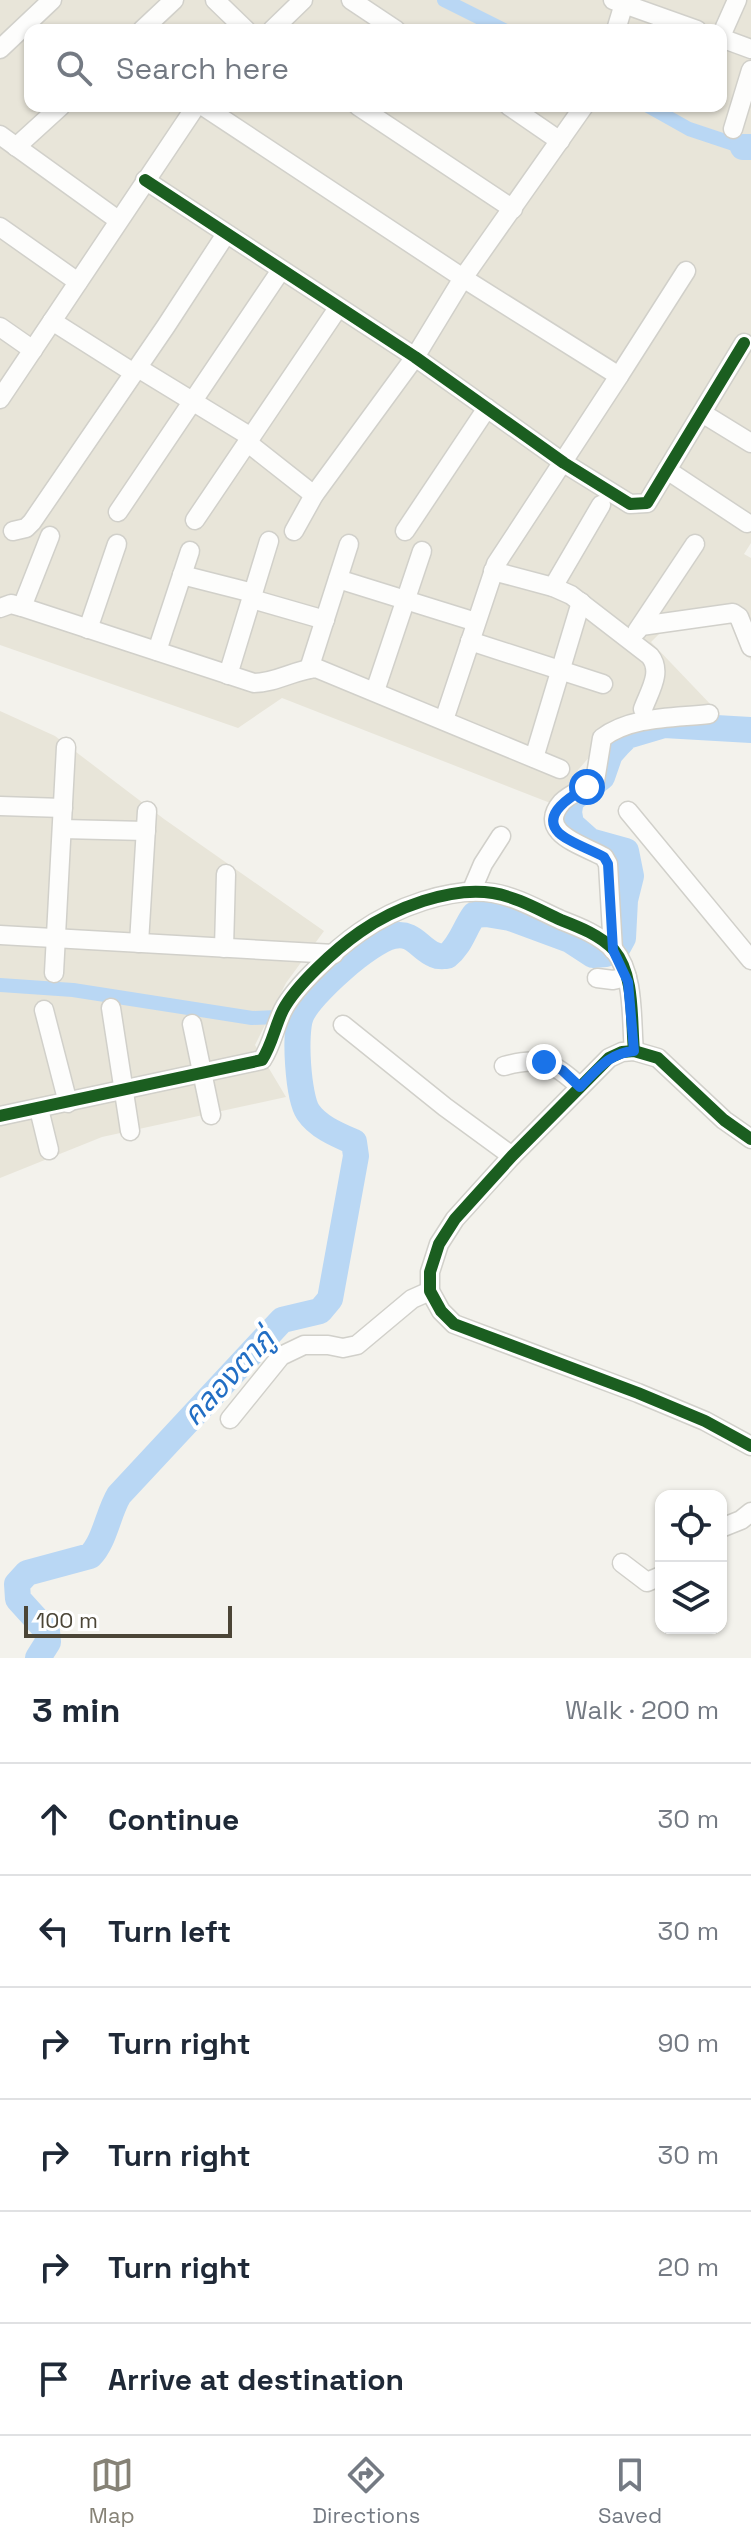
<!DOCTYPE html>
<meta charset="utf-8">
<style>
body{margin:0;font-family:"Space Grotesk","Noto Sans Thai",sans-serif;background:#f2f2f3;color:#1f2937}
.controls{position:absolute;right:24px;bottom:24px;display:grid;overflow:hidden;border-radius:16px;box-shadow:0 2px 6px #0004}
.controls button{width:72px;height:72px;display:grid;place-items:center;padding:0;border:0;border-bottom:2px solid #e0e1e3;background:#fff;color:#1f2937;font:40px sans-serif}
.scale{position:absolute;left:24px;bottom:20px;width:208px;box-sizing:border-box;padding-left:8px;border:4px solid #4b4536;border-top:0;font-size:22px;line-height:28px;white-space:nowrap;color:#4b4536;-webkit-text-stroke:6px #fff;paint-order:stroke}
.stop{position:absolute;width:24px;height:24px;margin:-18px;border:6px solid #1a73e8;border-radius:50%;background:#fff}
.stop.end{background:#1a73e8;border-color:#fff;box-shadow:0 2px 8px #0008}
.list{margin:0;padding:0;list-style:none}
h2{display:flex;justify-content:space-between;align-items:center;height:104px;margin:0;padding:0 32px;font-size:34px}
h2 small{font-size:26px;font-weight:400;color:#747a83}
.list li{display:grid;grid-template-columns:52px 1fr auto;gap:24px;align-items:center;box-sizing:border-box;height:112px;padding:0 32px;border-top:2px solid #e0e1e3}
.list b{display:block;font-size:30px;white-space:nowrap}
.list em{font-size:26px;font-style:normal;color:#747a83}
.icon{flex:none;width:44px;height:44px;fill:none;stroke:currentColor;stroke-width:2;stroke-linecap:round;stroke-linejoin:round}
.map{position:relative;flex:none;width:751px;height:1658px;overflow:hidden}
.search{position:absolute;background:#fff;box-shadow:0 2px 6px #0004;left:24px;right:24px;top:24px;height:88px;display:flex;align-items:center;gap:20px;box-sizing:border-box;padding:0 28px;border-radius:16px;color:#747a83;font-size:30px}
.sheet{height:776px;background:#fff}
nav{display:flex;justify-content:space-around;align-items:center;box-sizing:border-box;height:112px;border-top:2px solid #e0e1e3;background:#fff;font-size:22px;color:#747a83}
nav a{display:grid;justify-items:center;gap:4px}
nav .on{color:#868276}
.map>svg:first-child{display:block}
.residential{fill:#e8e5d9;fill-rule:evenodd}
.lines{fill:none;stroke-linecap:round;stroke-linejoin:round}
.canal{stroke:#b9d7f4;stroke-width:14}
.river{stroke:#b9d7f4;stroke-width:26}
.minor-casing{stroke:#d1d0ca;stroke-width:21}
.minor{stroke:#fdfdfc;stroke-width:18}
.cycleway-casing{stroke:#fff;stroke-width:17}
.cycleway{stroke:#1b5e20;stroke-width:12}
.route{stroke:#1a73e8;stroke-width:10}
.labels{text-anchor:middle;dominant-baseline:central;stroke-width:8;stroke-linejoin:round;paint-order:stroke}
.water-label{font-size:30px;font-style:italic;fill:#226ec4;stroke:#fff}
</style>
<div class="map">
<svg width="751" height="1658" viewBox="0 0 751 1658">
<rect width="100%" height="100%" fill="#f3f2ec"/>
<g class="residential">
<path d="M0 0H751V543L744 554 751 558V661L733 618 661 632 651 642 714 708 619 723 578 770 558 806 282 698 238 728 0 645ZM30 30H721V106H30Z"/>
<path d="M0 711 55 736 164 819 324 931 286 983 255 1045 286 1097 102 1137 0 1178Z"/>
</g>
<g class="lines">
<g class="canal">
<path d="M444 0 504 30"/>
<path d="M648 106 689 129 743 147"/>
<path d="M0 985 73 990 252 1018 301 1016"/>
</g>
<g class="river">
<path d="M743 147H751"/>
<path d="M38 1658 48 1642 47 1631 18 1599 17 1584 27 1573 90 1556C105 1541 108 1513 119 1495L282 1320 320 1311 330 1299 356 1156 354 1142C338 1135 318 1127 308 1112 298 1097 294 1033 301 1016 310 994 370 941 393 936 414 931 419 949 435 955 439 957 443 956 447 956 461 945 464 929 474 915L486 914 510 918 570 940 593 955 606 954 617 949 623 938 625 900 631 876 626 851 590 841 571 824 569 812 571 800 602 777 610 754 618 745 627 736 664 725 751 730"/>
</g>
<defs>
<g id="minor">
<path d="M215 0 246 30"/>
<path d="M351 0 396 30"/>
<path d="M613 0 697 30"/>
<path d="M142 30 174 0"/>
<path d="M272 30 303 0"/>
<path d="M616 30 625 0"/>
<path d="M721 36 737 0"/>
<path d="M721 38 751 49"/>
<path d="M0 49 52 0"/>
<path d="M203 106 463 278 619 376 686 271"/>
<path d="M358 106 513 209"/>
<path d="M509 106 560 141"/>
<path d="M733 129 751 70"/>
<path d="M0 135 118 220"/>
<path d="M16 147 61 106"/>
<path d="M145 180 415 357 564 463 630 504 647 503 744 343"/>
<path d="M0 227 78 282"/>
<path d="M52 321 134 373"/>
<path d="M0 327 33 350"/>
<path d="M138 368 251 437"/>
<path d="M0 399 196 106"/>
<path d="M702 413 751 443"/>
<path d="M248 443 314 495"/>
<path d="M667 470 747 523"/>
<path d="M118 512 281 270"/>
<path d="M195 520 338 308"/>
<path d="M13 531 26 528 32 522 166 326 226 234"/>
<path d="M294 531 314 495 415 357 463 278 584 106"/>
<path d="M405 531 487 408"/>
<path d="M493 571 553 587 571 595 650 656C663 672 649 692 643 709"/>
<path d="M182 575 253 593"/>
<path d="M338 579 476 622"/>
<path d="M553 587 601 505"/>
<path d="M252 599 325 620"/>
<path d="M22 607 50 536"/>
<path d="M0 608 11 604 22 607 254 683C276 683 294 670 316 668L560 769"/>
<path d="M641 626 733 613 739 617 751 647"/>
<path d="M88 629 117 544"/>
<path d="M637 631 695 544"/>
<path d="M470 641 603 684"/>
<path d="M157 651 190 551"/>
<path d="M309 669 349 544"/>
<path d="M228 675 269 541"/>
<path d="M375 691 422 551"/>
<path d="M444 720 496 564 619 376"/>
<path d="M534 758 581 602"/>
<path d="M0 806 63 808"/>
<path d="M628 811 751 960"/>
<path d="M62 829 146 831"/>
<path d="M471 892 483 864 501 836"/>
<path d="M0 935 334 954"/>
<path d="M139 943 147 811"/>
<path d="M224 948 226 874"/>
<path d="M613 950 608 864 604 857C583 845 535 833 562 802 571 793 585 789 595 781L602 738C631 716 674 718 709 714"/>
<path d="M54 973 66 747"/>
<path d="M597 978 613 980 627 977"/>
<path d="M111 1008 130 1131"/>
<path d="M44 1010 68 1103"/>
<path d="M192 1024 211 1115"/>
<path d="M343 1025 445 1107 512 1156"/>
<path d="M504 1066C540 1056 554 1062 580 1087"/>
<path d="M39 1109 49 1150"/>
<path d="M0 1116 262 1060C272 1045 275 1026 283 1010 296 985 337 948 360 932 394 908 451 886 493 893 517 897 539 910 561 920 579 927 600 935 614 950 635 975 631 1020 634 1051"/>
<path d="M751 1139 724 1120 658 1058 634 1051 622 1052 609 1058 512 1156 455 1219 439 1244 430 1272V1291L441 1311 454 1324 638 1393 705 1421 751 1446"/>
<path d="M230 1419 281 1356 304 1345H328L343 1348 357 1345 412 1299 430 1291"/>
<path d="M721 1528 741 1520 751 1512"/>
<path d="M622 1563 647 1582 661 1576"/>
</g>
</defs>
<use href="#minor" class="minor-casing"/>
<use href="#minor" class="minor"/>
<defs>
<g id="cycleway">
<path d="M145 180 415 357 564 463 630 504 647 503 744 343"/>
<path d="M0 1116 262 1060C272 1045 275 1026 283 1010 296 985 337 948 360 932 394 908 451 886 493 893 517 897 539 910 561 920 579 927 600 935 614 950 635 975 631 1020 634 1051"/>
<path d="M751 1139 724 1120 658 1058 634 1051 622 1052 609 1058 512 1156 455 1219 439 1244 430 1272V1291L441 1311 454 1324 638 1393 705 1421 751 1446"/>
</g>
</defs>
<use href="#cycleway" class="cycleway-casing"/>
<use href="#cycleway" class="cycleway"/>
</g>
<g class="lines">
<path class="route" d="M544 1062 562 1070 580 1087C597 1070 609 1053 634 1051L628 982 613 950 608 864 604 857C592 850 568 842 559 833 539 814 575 794 587 787"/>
</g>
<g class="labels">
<g class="water-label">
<text transform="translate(228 1377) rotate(-47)">คลองตาภู่</text>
</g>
</g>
</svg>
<div class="controls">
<button><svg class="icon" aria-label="locate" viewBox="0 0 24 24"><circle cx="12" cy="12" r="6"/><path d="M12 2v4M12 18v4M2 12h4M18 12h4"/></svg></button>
<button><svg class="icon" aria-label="layers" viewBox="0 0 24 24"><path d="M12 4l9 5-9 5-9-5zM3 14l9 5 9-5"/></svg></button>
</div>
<div class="scale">100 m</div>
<div class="stop" style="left:587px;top:787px"></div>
<div class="stop end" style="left:544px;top:1062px"></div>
<div class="search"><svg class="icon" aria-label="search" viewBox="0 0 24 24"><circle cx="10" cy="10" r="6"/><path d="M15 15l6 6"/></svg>Search here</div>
</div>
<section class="sheet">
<h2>3 min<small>Walk · 200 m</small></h2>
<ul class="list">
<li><svg class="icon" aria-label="ahead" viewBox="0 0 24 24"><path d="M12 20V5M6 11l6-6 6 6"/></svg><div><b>Continue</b></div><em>30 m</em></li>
<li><svg class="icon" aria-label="left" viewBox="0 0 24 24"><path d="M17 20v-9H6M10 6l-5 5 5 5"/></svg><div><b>Turn left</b></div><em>30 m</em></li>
<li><svg class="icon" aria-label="right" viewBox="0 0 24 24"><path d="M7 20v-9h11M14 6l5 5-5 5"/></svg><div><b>Turn right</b></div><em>90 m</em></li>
<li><svg class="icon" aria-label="right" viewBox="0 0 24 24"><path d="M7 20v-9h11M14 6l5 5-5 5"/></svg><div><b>Turn right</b></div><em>30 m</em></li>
<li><svg class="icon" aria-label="right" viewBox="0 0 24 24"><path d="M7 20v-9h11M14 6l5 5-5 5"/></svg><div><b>Turn right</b></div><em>20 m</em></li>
<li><svg class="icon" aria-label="arrive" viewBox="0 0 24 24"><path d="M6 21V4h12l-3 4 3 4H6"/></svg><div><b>Arrive at destination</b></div></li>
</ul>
</section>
<nav>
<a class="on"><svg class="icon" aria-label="map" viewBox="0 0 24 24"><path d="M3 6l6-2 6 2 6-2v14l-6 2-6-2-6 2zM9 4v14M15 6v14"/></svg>Map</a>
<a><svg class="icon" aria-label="directions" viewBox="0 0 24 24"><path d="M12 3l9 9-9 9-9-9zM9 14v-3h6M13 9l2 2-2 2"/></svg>Directions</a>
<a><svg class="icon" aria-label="saved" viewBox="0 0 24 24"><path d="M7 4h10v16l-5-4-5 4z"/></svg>Saved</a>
</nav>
